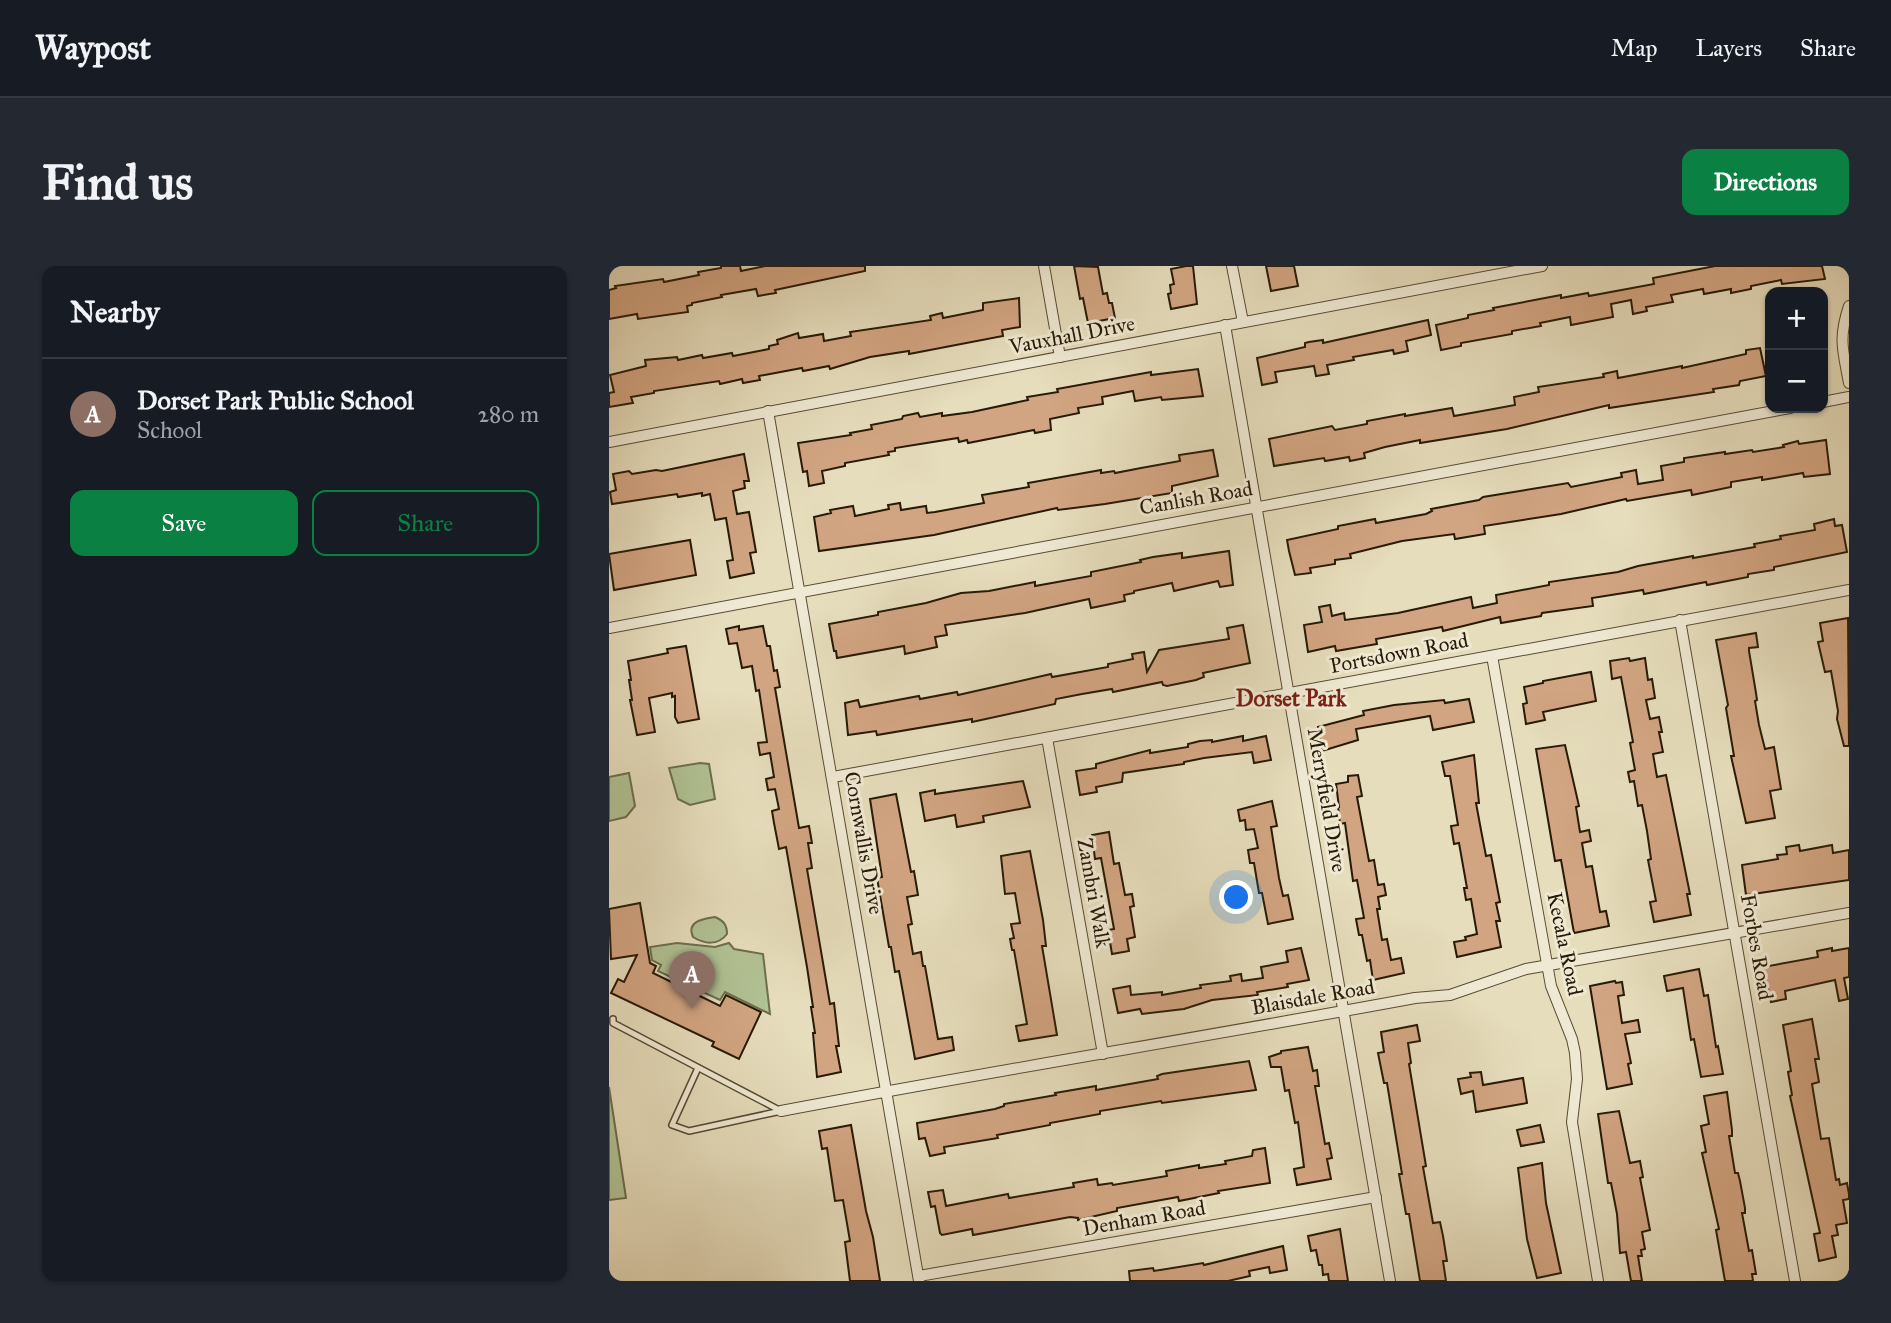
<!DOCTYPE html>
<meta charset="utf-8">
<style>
body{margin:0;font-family:"IM FELL Great Primer",serif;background:#242831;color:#f1f3f6}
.controls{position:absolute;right:21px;top:21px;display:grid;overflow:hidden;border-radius:14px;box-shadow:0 2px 5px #0004}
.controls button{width:63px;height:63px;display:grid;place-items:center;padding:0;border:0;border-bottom:2px solid #363941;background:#171b24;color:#f1f3f6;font:35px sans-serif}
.you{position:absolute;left:628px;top:632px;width:24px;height:24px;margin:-18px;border:5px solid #fff;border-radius:50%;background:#1a73e8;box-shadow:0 0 0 10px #1a73e833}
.badge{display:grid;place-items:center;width:46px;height:46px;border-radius:50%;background:#0b8043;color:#fff;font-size:23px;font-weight:700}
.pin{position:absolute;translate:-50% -58px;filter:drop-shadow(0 2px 4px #0008)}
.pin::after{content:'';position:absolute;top:37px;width:24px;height:21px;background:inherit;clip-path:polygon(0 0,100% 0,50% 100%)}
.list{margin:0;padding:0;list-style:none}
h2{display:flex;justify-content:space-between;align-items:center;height:91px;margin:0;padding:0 28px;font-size:30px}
h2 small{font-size:23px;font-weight:400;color:#9ea1a6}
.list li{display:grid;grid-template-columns:46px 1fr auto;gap:21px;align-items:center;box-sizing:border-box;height:112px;padding:0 28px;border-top:2px solid #363941}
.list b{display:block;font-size:26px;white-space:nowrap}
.list p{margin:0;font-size:23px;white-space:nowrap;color:#9ea1a6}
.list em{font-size:23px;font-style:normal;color:#9ea1a6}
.actions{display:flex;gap:14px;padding:21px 28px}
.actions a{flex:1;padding:16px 0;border:2px solid #0b8043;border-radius:14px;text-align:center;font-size:24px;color:#0b8043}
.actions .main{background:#0b8043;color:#fff}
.map{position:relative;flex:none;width:1240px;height:1015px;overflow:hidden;border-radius:14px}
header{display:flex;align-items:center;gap:42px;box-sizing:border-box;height:98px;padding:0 35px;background:#171b24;border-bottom:2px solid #363941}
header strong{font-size:33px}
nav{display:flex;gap:38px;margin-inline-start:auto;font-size:24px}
.intro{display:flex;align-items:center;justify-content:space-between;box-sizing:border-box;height:168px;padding:0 42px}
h1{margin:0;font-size:49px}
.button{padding:18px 32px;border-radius:14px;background:#0b8043;color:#fff;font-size:24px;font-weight:700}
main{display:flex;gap:42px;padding:0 42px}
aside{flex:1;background:#171b24;border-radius:14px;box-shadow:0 2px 5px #0004}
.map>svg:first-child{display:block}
.green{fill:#b1c294;stroke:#6c6e4d;stroke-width:2}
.building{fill:#d2a582;stroke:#281a06;stroke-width:2}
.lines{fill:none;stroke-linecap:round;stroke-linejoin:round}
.service-casing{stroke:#584b34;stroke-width:8}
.minor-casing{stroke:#584b34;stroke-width:12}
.service{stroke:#efe9d3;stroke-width:5}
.minor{stroke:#efe9d3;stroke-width:10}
.labels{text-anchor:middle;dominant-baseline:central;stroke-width:6;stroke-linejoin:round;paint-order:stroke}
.street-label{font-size:21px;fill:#281a06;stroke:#efe9d3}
.neighbourhood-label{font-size:23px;font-weight:bold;fill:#7a1f14;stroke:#efe9d3}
</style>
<header>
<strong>Waypost</strong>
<nav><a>Map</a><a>Layers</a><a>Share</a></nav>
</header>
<div class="intro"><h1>Find us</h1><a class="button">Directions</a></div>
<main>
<aside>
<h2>Nearby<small></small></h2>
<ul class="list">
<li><span class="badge" style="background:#8d6e63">A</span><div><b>Dorset Park Public School</b><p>School</p></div><em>280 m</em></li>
</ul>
<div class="actions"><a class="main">Save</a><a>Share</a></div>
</aside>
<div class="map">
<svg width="1240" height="1015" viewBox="0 0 1240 1015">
<rect width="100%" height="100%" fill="#e6ddbc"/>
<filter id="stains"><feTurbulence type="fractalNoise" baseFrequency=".00286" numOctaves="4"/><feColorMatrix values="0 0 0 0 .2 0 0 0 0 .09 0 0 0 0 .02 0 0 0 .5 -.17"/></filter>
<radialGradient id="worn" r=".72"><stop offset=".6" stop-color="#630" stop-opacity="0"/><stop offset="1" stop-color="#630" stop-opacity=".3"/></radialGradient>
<g class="green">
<path d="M91 497 100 498 106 533 81 539 69 533 60 502Z"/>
<path d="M20 507 26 540 17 551 0 555V511Z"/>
<path d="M106 651C115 655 118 659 118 668 109 680 95 678 84 671 77 655 94 653 106 651Z"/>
<path d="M68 677 106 681 120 677 125 683 154 688 161 748 116 726 111 734 49 705 52 699 43 694 41 681Z"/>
<path d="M0 821 17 932 0 934Z"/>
</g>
<g class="building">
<path d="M112 0H131L132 5 156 0H256V5L166 24 167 27 149 30 147 23 112 29 113 31 83 37V39L78 40 79 46 29 53 28 48 0 53V24L7 22 6 20 54 13 55 16 90 9 89 6 112 2Z"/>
<path d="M465 0 489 1 494 28 498 27 500 37H503L506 52 479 57 474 32 471 33Z"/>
<path d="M577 0H584L588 38 562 43 559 28 562 27 561 19 565 18 562 3Z"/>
<path d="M657 0H685L689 20 662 25Z"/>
<path d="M1106 0H1213L1216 13 1173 18 1172 14 1142 20V23L1122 27V23L1095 28 1094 23 1062 29 1064 36 1037 41 1038 45 1024 48 1022 34 1002 38 1004 51 962 59 961 51 931 57 932 60 903 65V68L852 77V80L832 84 827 59 859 52V49L885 44 884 42 952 29V32L979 27 980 30 1045 18 1044 12Z"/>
<path d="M410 32 411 61 393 64 394 70 300 88V85L261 91 221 103 220 100 194 105 193 102 150 110 151 114 134 117 133 113 111 118 110 115 45 125V127L22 131 24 137 0 141V127L5 126 1 109 37 100 36 94 68 91 69 94 93 89 94 92 123 87 124 90 160 83V80L169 78 168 74 189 67 190 72 214 68 215 75 242 70 241 66 322 54 321 50 333 47 334 52 374 44V37Z"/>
<path d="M819 54 822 69 797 75 799 85 785 88 784 84 744 91 745 94 718 99 720 108 707 110 705 100 666 106 668 116 653 119 648 92 696 81V77L700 76 714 74V77Z"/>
<path d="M1151 82 1157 110 1131 115 1130 119 1104 123 1105 126 1000 142V139L898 163 811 177V174L776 181 755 187 756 192 741 195 740 191 716 195 715 192 665 200 660 173 723 160 726 164 758 158V155L796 148V150L843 142 845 150 879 144 906 139 905 131 930 126 929 121 995 111 994 108 1008 105 1009 112 1073 100V102L1137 88V84Z"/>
<path d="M589 103 594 130 553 134 552 131 526 135 524 125 493 131 494 138 469 142 470 147 441 153 442 164 426 167 425 164 359 177 358 174 350 176 349 172 286 182V185L279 186 280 189 236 197V200L213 205 215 217 200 220 198 205 194 206 189 177 242 169 241 167 263 163 262 159 293 153 294 150 309 147 311 151 333 147V150L363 146 419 134 418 131 449 126 448 123 542 106V109Z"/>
<path d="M1217 174 1221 208 1195 211 1194 207 1153 214V211L1122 216V221L1083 229 1082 224 1018 235 1017 233 952 248 875 260 876 268 846 273 845 268 793 275 741 288 742 292 726 294V298L701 302 702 307 686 309 680 285 678 274 729 263V260L766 253 767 257 817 248 823 245 822 243 870 234 874 231 959 217 962 221 1013 211 1012 207 1027 204 1029 218 1054 214 1052 200 1075 196V192L1116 186V188L1143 184 1144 186 1175 181 1174 179 1189 175 1190 178Z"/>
<path d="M604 184 609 210 563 220V227L496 238 449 244 448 242 325 269 210 285 205 251 222 247 221 244 244 240 246 250 280 243 279 239 291 237 292 244 317 240 318 247 326 246 375 237 373 229 420 221 419 217 492 204V207L505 205 506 207 532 202 571 195 570 189Z"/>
<path d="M135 188 140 215H135L136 222 124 225 128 248 140 246 147 286 141 287 145 307 121 312 118 295 124 294 117 252 106 254 101 228 93 230V227L69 231 68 228 3 238 1 226 7 224 4 208 20 205 23 208 47 204 53 205Z"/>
<path d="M1225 253 1226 260 1233 259 1238 286 1165 301V304L1139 308V311L1098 319 1097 316 1035 328 1034 324 983 332 984 340 933 347 932 350 892 357 891 351 834 365 833 361 767 373 768 378 727 385 726 380 699 386 695 359 713 356 710 341 721 339 723 350 735 347 736 354 789 347 862 331 864 342 888 337 887 329 940 319V316L1009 306 1029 300 1084 290V292L1146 281 1145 278 1172 273 1171 270 1206 264 1205 258Z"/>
<path d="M81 274 87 309 5 324 0 288Z"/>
<path d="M620 285 624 319 611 321 609 315 565 325 563 317 525 325V327L515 329 516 335 482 342 480 333 416 347 336 359 338 369 326 371 328 381 296 388 295 380 228 392 227 385H225L220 358 269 349V346L317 337 352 327 380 325 426 316V320L482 310V306L532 296 531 294 544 291 573 287V292Z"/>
<path d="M1239 352 1240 480H1235L1228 453 1229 445 1222 405 1216 406 1209 376 1214 375 1211 357Z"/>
<path d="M634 359 641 397 594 407 595 411 587 414 558 420 554 419 553 416 504 426 503 423 473 428 447 433 446 438 363 456V453L268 469 267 465 239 469 236 437 249 434 251 441 310 430 311 433 348 426 349 429 442 408 443 411 499 401V398L524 393 523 388 535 386 538 406 550 384 620 373 618 362Z"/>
<path d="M130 360V364L154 360 158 380H161L165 405 168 404 171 421 166 422 190 562 200 560 203 577H199L203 602 198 603 221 738 225 737 230 780H227L232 806 208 811 204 767H206L202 741H204L198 701 177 581 170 583 165 557 163 545 170 543 166 523 159 524 157 513 165 511 161 487 151 489 149 477 158 476 150 424 147 425 143 400 133 402 128 377 120 378 117 363Z"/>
<path d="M1147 367 1149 381 1140 382V385L1147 427 1148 434 1146 435 1150 459 1156 483 1165 481 1172 523 1161 525 1166 552 1137 557 1122 490H1125L1117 442 1119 439 1107 374Z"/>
<path d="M77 380 90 453 69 457 66 451V430L63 431V427L40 432 46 466 28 469 21 434H23L20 414H22L19 395 59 387 58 383Z"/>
<path d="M1020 392 1021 395 1036 392 1039 414 1043 413 1046 432 1037 434 1041 453 1050 451 1053 466H1050L1054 486 1044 488 1048 511 1057 509 1081 628H1078L1082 649 1045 656 1041 636 1047 635 1039 594 1042 593 1038 565 1033 539 1029 540 1025 515 1021 516 1019 506 1026 504 1021 477 1024 476 1012 411 1003 413 1001 395Z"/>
<path d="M982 406 987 435 934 446 936 454 917 458 914 438 918 437 915 421 934 417V415Z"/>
<path d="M860 433 865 456 824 464 821 450 747 463 749 474 713 485 709 461 755 449 754 445 785 439 835 434 836 437Z"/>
<path d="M634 470V475L657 470 662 494 645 497 643 486 595 492 575 496V498L514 507 513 516 487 521 488 526 471 529 467 505 487 502V498L541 484V487L579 481V478L591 475 603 474V476Z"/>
<path d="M956 479 970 540 967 541 971 566 980 564 982 575 973 577 977 601 983 600 991 646 997 645 1000 660 965 667 952 594 946 595 927 483Z"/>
<path d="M865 489 870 537H867L872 564 877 590 882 589 891 636 887 637 891 655H887L892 681 848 691 845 676 857 674 856 671 868 668 862 633 857 634 855 622H858L850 577 845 578 842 560 849 559 841 510H836L833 496Z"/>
<path d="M749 509 753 530 748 531 760 595 765 594 769 619 775 618 777 629 769 631 771 643H768L773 674 778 673 782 694 792 692 795 707 764 714 761 694 758 695 753 669H750L747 653 755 652 748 614 744 615 736 557 731 558 729 541H730L727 518 739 516V510Z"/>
<path d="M414 515 421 541 374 550 375 556 348 561 346 549 316 555 311 527 326 524V528Z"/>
<path d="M287 528 302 606 305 605 309 629 298 631 303 658 299 659 304 688 312 686 314 700H316L329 773 343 771 345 784 306 793 290 705 286 706 282 681H280L268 612 273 611 261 533Z"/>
<path d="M663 535 668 560 662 561 670 612 674 630 679 629 684 653 659 658 653 627H650L645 597H641L639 584 649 582 645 563 637 564 636 554 631 555 629 544Z"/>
<path d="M500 566 505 598 510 597 516 629 523 628 525 640 521 641 526 671 518 673 520 685 503 688 499 664 505 663 492 592 486 593 483 569Z"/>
<path d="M1190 579 1191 585 1223 579 1224 587 1240 584V614L1137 629 1133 599 1169 593 1168 589 1178 588 1177 581Z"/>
<path d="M421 585 434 654 437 680H433L448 769 410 775 407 760 418 758 405 684H403L401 673 405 672 402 658 411 657 406 627 396 628 392 590Z"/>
<path d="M31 637 41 697 47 700 44 707 111 740 117 729 152 746 130 793 103 780 105 776 2 727 9 713 15 716 28 689 2 693 0 643Z"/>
<path d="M692 682 700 714 678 718 679 721 648 726 649 729 603 734 575 743 533 748 531 743 509 747 504 723 521 720 522 729 553 726V729L592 722 591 719 622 715 621 710 632 708 633 715 654 712 652 701 679 696 677 685Z"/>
<path d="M1223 682V685L1240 682V711L1235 712 1239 733 1230 735 1226 714 1176 725 1177 733 1162 736 1154 701 1209 691 1208 685Z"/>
<path d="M1090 703 1095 730 1099 729 1107 781 1109 780 1114 808 1092 811 1085 773 1082 774 1074 722 1058 725 1055 710Z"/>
<path d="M1006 715 1007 717 1013 716 1015 729 1009 730 1013 757 1029 754 1031 766 1016 768 1022 797 1019 798 1023 818 998 823 981 720Z"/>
<path d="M1203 753 1210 793H1206L1210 816 1203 818 1212 873 1220 872 1227 914 1230 913 1231 919 1238 917 1240 928V933L1234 934 1238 957 1227 959 1229 969 1223 970 1227 991 1210 995 1205 968 1211 967 1181 830 1183 829 1179 806 1182 805 1174 759Z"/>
<path d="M808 759 811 775 799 777 802 797 800 798 817 900 814 901 824 957 831 956 834 970 838 995H834L837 1015H811L800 948H797L790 908H793L778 817H775L769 787 775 786 772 766Z"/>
<path d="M699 781 704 805 708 804 710 820H706L716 878 720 877 723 892 718 893 722 913 688 919 685 903 695 901 689 856 686 857 680 824 676 825 672 801H662L660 791 672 787V785Z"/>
<path d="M640 795 647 824 553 837 552 835 491 845V848L441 857V859L388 869 389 872 335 881 336 887 321 890 316 872 310 873 308 857 386 843 395 840V838L447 829 446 827 487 820V824L549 813 548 810 553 808Z"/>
<path d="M872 806 874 819 914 812 918 837 867 846 864 825 852 828 849 813 862 811 861 807Z"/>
<path d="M1118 826 1123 864V870H1120L1126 907H1129L1131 915 1136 942V947H1133L1140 985 1143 984 1147 1008H1143L1144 1015H1116L1107 964 1110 963 1093 887 1097 886 1092 860 1100 858 1095 830Z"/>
<path d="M1010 845 1021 897 1031 895 1034 911 1031 912 1041 964 1033 966 1036 983 1032 984 1033 990H1029L1033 1015H1022L1017 986 1011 987 1008 948 1002 917H999L989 848Z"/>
<path d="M242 859 257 945 264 971 271 1015H241L236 976 241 975 234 934 226 935 218 882 213 883 210 865Z"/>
<path d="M931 859 935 876 912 880 908 864Z"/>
<path d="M656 882 661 917 609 925 610 927 570 935 569 931 508 942V945L469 954V952L461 951 364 969 363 963 333 969 331 967 326 940 322 941 319 926 334 924 337 940 399 928 400 932 465 921 464 917 488 913 489 919 503 917 504 919 558 910 557 905 590 899V902L617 898 616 895 643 890 644 884Z"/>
<path d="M933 897 937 937 952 1007 928 1012 918 973 909 902Z"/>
<path d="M731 963 739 1015H720L719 1008 714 1009 713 999H710L707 984 702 985 699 970Z"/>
<path d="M674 980 678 1004 661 1007 660 1001 640 1005 641 1010 619 1015H521L520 1005 544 1002 545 1005 594 997 595 999Z"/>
</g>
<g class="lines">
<defs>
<g id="service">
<path d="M4 753V757L172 845"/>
<path d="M89 802 63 859 80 865 172 845"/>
</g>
<g id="minor">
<path d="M435 0 451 91"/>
<path d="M623 0 634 56"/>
<path d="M1240 40C1229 73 1234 84 1240 117"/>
<path d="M616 59 781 1015"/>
<path d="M1214 136 1240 131"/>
<path d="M159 145 310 1015"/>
<path d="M0 176 933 0"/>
<path d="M1071 354 1186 1015"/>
<path d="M0 362 1181 142"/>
<path d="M883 390 942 720 963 773 966 787 968 813 963 856 989 1015"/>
<path d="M438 472 494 788"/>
<path d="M224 511 1240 324"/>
<path d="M172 845C383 805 595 771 806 732L841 729 917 703 1240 647"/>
<path d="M310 1010 767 931"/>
</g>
</defs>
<use href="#service" class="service-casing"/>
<use href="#minor" class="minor-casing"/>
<use href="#service" class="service"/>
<use href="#minor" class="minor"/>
</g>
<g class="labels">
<g class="street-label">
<text transform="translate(463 69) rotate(-11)">Vauxhall Drive</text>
<text transform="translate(587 232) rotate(-10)">Canlish Road</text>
<text transform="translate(790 387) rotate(-11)">Portsdown Road</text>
<text transform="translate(718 534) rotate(80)">Merryfield Drive</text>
<text transform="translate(255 577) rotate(80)">Cornwallis Drive</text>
<text transform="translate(485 627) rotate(80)">Zambri Walk</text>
<text transform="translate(956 678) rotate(78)">Kecala Road</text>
<text transform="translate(1148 681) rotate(80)">Forbes Road</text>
<text transform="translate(704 731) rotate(-10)">Blaisdale Road</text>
<text transform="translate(535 952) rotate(-10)">Denham Road</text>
</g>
<g class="neighbourhood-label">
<text x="682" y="432">Dorset Park</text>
</g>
</g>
<rect width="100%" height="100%" filter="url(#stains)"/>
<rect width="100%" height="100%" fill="url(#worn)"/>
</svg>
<div class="controls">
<button>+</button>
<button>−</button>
</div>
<div class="you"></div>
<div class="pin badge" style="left:83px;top:743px;background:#8d6e63">A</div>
</div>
</main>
